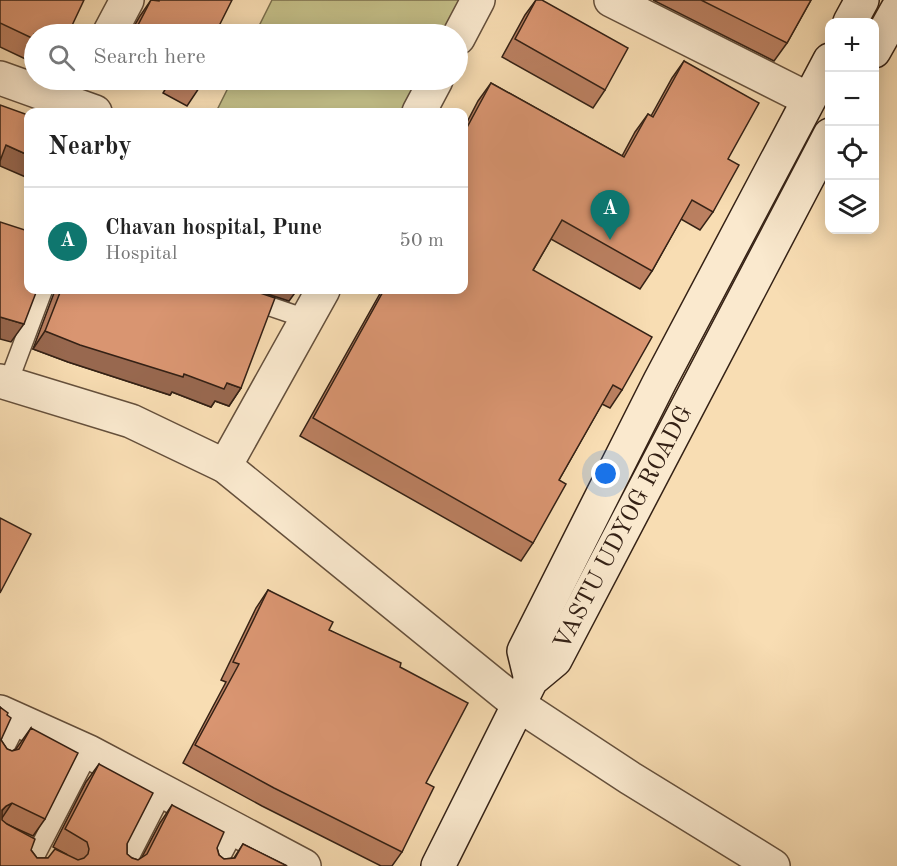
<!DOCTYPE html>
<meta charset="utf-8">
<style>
body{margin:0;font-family:"Old Standard TT",serif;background:#f2f2f2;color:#222}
.controls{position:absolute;right:18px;top:18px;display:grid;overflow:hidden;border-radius:12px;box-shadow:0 3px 15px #0003}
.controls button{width:54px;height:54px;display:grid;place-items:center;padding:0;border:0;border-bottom:2px solid #e0e0e0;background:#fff;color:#222;font:30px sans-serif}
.you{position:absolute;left:606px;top:474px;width:21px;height:21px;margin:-15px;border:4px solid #fff;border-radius:50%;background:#1a73e8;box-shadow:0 0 0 9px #1a73e833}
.badge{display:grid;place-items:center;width:39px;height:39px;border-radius:50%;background:#0f766e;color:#fff;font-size:20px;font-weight:700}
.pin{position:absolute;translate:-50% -50px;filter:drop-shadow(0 2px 3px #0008)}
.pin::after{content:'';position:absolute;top:32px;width:21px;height:18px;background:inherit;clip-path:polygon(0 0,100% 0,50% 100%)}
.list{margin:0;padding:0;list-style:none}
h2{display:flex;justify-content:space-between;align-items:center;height:78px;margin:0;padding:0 24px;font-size:26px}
h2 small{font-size:20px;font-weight:400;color:#767676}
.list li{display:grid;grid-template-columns:39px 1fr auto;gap:18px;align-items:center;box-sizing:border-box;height:108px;padding:0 24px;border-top:2px solid #e0e0e0}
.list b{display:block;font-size:22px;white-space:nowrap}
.list p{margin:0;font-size:20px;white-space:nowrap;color:#767676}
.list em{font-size:20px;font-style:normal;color:#767676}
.icon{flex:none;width:33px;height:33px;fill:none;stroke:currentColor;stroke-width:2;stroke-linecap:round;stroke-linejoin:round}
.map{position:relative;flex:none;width:897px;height:866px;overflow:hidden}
.search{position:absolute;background:#fff;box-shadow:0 3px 15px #0003;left:24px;top:24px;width:444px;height:66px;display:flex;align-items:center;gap:15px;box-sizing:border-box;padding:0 21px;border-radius:33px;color:#767676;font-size:22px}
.panel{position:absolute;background:#fff;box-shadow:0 3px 15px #0003;left:24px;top:108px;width:444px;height:186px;border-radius:12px}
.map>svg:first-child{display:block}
.green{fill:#c4bf88;stroke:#7c704e;stroke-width:1.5}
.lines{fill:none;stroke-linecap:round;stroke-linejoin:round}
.lane-casing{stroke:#65503c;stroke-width:21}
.street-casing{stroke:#65503c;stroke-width:36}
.secondary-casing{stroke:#342115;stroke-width:36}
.lane{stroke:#fae9ce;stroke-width:18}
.street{stroke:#fae9ce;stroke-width:33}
.secondary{stroke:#fae9ce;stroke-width:33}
.wall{fill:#bb8061;stroke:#342115;stroke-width:1.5}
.shaded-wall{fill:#98684f;stroke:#342115;stroke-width:1.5}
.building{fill:#d99571;stroke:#342115;stroke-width:1.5}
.labels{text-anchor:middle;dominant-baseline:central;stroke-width:6;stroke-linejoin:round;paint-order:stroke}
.street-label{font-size:24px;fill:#342115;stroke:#fae9ce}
</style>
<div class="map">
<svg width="897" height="866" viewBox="0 0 897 866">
<rect width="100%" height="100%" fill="#f8ddb3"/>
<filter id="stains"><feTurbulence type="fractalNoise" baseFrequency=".00333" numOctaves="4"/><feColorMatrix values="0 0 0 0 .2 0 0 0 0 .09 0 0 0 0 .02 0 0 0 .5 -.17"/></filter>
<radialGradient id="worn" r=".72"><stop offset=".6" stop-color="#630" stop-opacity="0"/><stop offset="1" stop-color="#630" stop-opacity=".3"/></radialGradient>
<g class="green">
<path d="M272 0H465L447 34H255Z"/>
<path d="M232 80H424L406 112H216Z"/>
</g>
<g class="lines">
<defs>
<g id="lane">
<path d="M222 290 307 319"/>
<path d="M8 383 43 290"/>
<path d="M0 757 19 720"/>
<path d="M30 866 89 752"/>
<path d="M125 866 163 792"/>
<path d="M216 866 235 830"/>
</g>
<g id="street">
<path d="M611 0 808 99"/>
<path d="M109 34 127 0"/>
<path d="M458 38 478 0"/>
<path d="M0 78 95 112"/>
<path d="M419 112 436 80"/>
<path d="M0 381 131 421 225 466 519 705 630 778 773 866"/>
<path d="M225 466 323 290"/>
<path d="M0 712 89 752 304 866"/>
</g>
<g id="secondary">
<path d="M850 22 862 0"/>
<path d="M874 51 897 10"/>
<path d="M531 680 524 651 660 381 830 60"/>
<path id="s1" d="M438 866 531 680 555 660 830 135"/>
</g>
</defs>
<use href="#lane" class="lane-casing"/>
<use href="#street" class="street-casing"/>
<use href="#secondary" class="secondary-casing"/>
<use href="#lane" class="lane"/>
<use href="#street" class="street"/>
<use href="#secondary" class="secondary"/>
</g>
<g class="wall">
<path d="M0 0 34 34V63L0 47Z"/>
<path d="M151 0H232L132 30 140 16Z"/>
<path d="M536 0 605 90 593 108 502 57 525 15Z"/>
<path d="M653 0H811L787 43 774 61Z"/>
<path d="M684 61 728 159 713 212 700 230 681 219 652 271 640 289 551 239 533 270 622 390 610 408 602 404 559 480 533 543 521 561 300 436 382 290H464V128L478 101 491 83 622 156 635 132 648 114 651 116 672 78Z"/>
<path d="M162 80H204L199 88 187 106 163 93 169 83Z"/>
<path d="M53 290H251L241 388 229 406 215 401 211 407 172 392 170 395 68 362 33 349 54 293Z"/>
<path d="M268 590 329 630 400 667 426 783 402 852 392 866H381L262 806 183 763 226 682 221 680 256 608Z"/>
<path d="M0 707 7 715 1 740 7 749 12 751 16 749 31 728 45 819 33 836 6 824 31 850 37 858H48L66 854 53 847 86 782 99 764 127 844V854L132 858 138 860 142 857 160 823 172 805 217 848 219 855 224 859 234 858 243 844 287 866H0Z"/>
</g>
<g class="shaded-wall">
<path d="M6 145 28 155V178L0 166V153Z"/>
<path d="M255 290H297L289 301Z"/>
<path d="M0 317 24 324 11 342 0 339Z"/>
<path d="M45 331 184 374 227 383 241 388 229 406 215 401 211 407 172 392 170 395 68 362 33 349Z"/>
<path d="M12 803 0 821V813L6 806Z"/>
</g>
<g class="building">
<path d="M0 0H84L68 34H34V39L0 23Z"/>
<path d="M151 0 159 1V0H232L215 34H216H127L138 25Z"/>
<path d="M536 0H542L628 48 605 90 515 39Z"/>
<path d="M701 0H811L787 43Z"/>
<path d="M684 61 759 103 728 159 739 165 713 212 692 200 652 271 562 220 533 270 652 337 622 390 613 385 559 480 566 484 533 543 313 418 384 290H464V133L491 83 624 157 648 114 653 117Z"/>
<path d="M183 80H204L199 88Z"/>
<path d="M0 105 28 115V155L6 145 0 161Z"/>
<path d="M0 222 28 231V290H37L24 324 0 317Z"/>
<path d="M61 290H251L275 298 241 388 227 383 224 389 184 374 183 377 80 345 45 331Z"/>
<path d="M0 518 31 534 0 593Z"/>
<path d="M268 590 333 622 329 630 401 663 400 667 468 703 426 783 434 787 402 852 274 788 195 745 239 664 233 662Z"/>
<path d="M0 707 8 713 7 715 11 718 1 740 7 749 12 751 19 749 31 728 78 753 45 819 12 803 6 806 2 810V820L7 824 35 839 31 850 37 858H48L55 849 78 860 84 858 88 854 89 849 87 842 65 829 99 764 153 793 127 844V854L132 858 138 860 147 854 172 805 224 832 217 848 219 855 224 859 235 858 243 844 287 866H0Z"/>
</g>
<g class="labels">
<g class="street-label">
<text stroke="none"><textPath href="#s1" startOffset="388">VASTU UDYOG ROADG</textPath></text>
</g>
</g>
<rect width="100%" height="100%" filter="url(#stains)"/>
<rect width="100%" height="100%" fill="url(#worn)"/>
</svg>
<div class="controls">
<button>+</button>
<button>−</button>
<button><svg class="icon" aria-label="locate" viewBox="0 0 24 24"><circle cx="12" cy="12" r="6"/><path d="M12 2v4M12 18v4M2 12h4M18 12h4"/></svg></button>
<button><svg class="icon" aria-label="layers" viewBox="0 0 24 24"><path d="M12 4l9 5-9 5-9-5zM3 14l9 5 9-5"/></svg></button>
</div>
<div class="you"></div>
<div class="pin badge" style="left:610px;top:240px">A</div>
<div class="search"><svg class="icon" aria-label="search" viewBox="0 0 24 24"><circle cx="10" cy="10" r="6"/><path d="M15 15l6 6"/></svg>Search here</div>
<section class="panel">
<h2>Nearby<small></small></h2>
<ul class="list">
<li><span class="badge">A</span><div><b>Chavan hospital, Pune</b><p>Hospital</p></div><em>50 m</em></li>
</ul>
</section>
</div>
